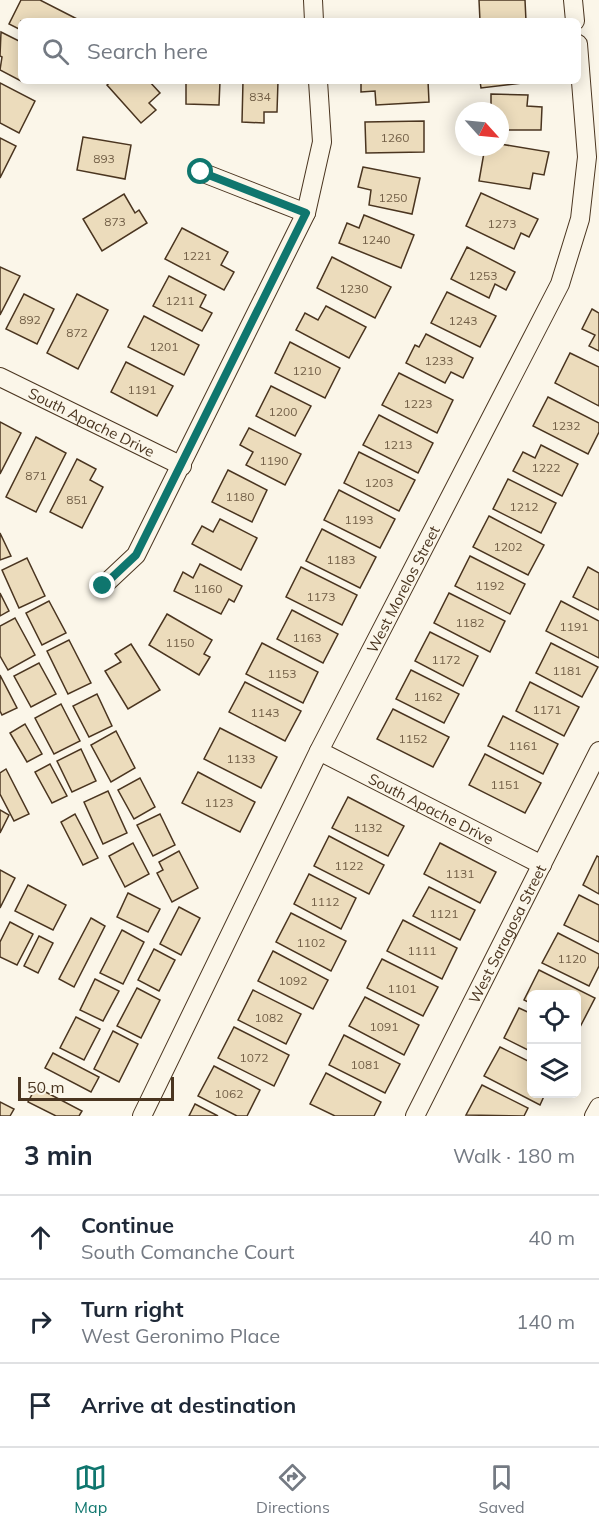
<!DOCTYPE html>
<meta charset="utf-8">
<style>
body{margin:0;font-family:Mulish,sans-serif;background:#f6f6f7;color:#1f2937}
.controls{position:absolute;right:18px;bottom:18px;display:grid;overflow:hidden;border-radius:9px;box-shadow:0 3px 15px #0003}
.controls button{width:54px;height:54px;display:grid;place-items:center;padding:0;border:0;border-bottom:2px solid #e0e1e3;background:#fff;color:#1f2937;font:30px sans-serif}
.compass{position:absolute;left:455px;top:102px;width:54px;height:54px;border-radius:50%;background:#fff;box-shadow:0 3px 15px #0003;rotate:117deg}
.scale{position:absolute;left:18px;bottom:15px;width:156px;box-sizing:border-box;padding-left:6px;border:3px solid #4a3520;border-top:0;font-size:16px;line-height:21px;white-space:nowrap;color:#4a3520;-webkit-text-stroke:4px #fbf6e9;paint-order:stroke}
.stop{position:absolute;width:18px;height:18px;margin:-14px;border:4px solid #0f766e;border-radius:50%;background:#fff}
.stop.end{background:#0f766e;border-color:#fff;box-shadow:0 2px 6px #0008}
.list{margin:0;padding:0;list-style:none}
h2{display:flex;justify-content:space-between;align-items:center;height:78px;margin:0;padding:0 24px;font-size:26px}
h2 small{font-size:20px;font-weight:400;color:#747a83}
.list li{display:grid;grid-template-columns:39px 1fr auto;gap:18px;align-items:center;box-sizing:border-box;height:84px;padding:0 24px;border-top:2px solid #e0e1e3}
.list b{display:block;font-size:22px;white-space:nowrap}
.list p{margin:0;font-size:20px;white-space:nowrap;color:#747a83}
.list em{font-size:20px;font-style:normal;color:#747a83}
.icon{flex:none;width:33px;height:33px;fill:none;stroke:currentColor;stroke-width:2;stroke-linecap:round;stroke-linejoin:round}
.map{position:relative;flex:none;width:599px;height:1116px;overflow:hidden}
.search{position:absolute;background:#fff;box-shadow:0 3px 15px #0003;left:18px;right:18px;top:18px;height:66px;display:flex;align-items:center;gap:15px;box-sizing:border-box;padding:0 21px;border-radius:9px;color:#747a83;font-size:22px}
.sheet{height:330px;background:#fff}
nav{display:flex;justify-content:space-around;align-items:center;box-sizing:border-box;height:84px;border-top:2px solid #e0e1e3;background:#fff;font-size:16px;color:#747a83}
nav a{display:grid;justify-items:center;gap:3px}
nav .on{color:#0f766e}
.map>svg:first-child{display:block}
.building{fill:#ecdcbc;stroke:#4a3520;stroke-width:1.5}
.lines{fill:none;stroke-linecap:round;stroke-linejoin:round}
.street-casing{stroke:#4a3520;stroke-width:20}
.street{stroke:#fbf6e9;stroke-width:18}
.route{stroke:#0f766e;stroke-width:8}
.labels{text-anchor:middle;dominant-baseline:central;stroke-width:4.5;stroke-linejoin:round;paint-order:stroke}
.number-label{font-size:12px;fill:#725f47}
.street-label{font-size:15px;fill:#4a3520;stroke:#fbf6e9}
</style>
<div class="map">
<svg width="599" height="1116" viewBox="0 0 599 1116">
<rect width="100%" height="100%" fill="#fbf6e9"/>
<g class="building">
<path d="M21 0H40L81 21H21V30L9 24Z"/>
<path d="M479 0H525L526 21H480Z"/>
<path d="M1 32 21 42V81L0 70 2 57 0 56Z"/>
<path d="M112 81H149L160 93 149 103 156 110 141 123 107 85Z"/>
<path d="M186 81H220L219 105 186 104Z"/>
<path d="M243 81H278L277 112H264V123L242 122Z"/>
<path d="M361 81H428L429 102 376 105 375 91 361 92Z"/>
<path d="M480 81H539L481 88Z"/>
<path d="M0 83 35 101 19 133 0 123Z"/>
<path d="M491 94 528 95 527 106 542 107 541 130H500V111H491Z"/>
<path d="M424 121V152L366 153 365 122Z"/>
<path d="M83 137 131 145 125 179 77 170Z"/>
<path d="M0 138 16 146 0 178Z"/>
<path d="M500 144 549 152 544 175 533 173 530 189 479 181 485 147H500Z"/>
<path d="M363 167 420 178 412 214 369 205 371 190 358 187Z"/>
<path d="M481 193 538 219 529 237 521 233 514 249 466 226Z"/>
<path d="M124 194 135 213 139 210 147 223 102 251 83 219Z"/>
<path d="M364 215 414 235 401 268 339 243 347 223 359 228Z"/>
<path d="M182 228 228 252 221 265 234 272 224 290 165 259Z"/>
<path d="M467 247 515 272 506 290 495 284 489 298 451 279Z"/>
<path d="M332 257 391 287 375 318 317 288Z"/>
<path d="M0 267 20 276 0 315Z"/>
<path d="M169 276 206 295 200 307 212 313 202 331 153 306Z"/>
<path d="M447 292 496 316 480 347 431 323Z"/>
<path d="M24 294 54 309 37 344 6 329Z"/>
<path d="M77 294 108 310 78 369 47 353Z"/>
<path d="M326 306 366 327 349 358 296 330 305 313 318 320Z"/>
<path d="M592 309 599 313V351L589 346 595 335 582 329Z"/>
<path d="M144 316 199 345 184 375 128 347Z"/>
<path d="M426 334 473 358 463 378 451 372 445 383 406 363 415 345 419 347Z"/>
<path d="M290 342 340 368 325 398 275 373Z"/>
<path d="M570 353 599 367V406L555 383Z"/>
<path d="M126 362 173 386 157 416 111 392Z"/>
<path d="M399 373 453 400 437 433 382 405Z"/>
<path d="M271 386 311 406 295 436 256 416Z"/>
<path d="M548 397 599 423V432L588 454 533 426Z"/>
<path d="M379 415 433 443 418 473 363 445Z"/>
<path d="M0 422 21 433 0 474Z"/>
<path d="M249 428 301 454 285 485 246 465 253 452 240 445Z"/>
<path d="M36 437 66 453 36 512 6 497Z"/>
<path d="M541 445 578 464 562 496 513 471 523 452 535 458Z"/>
<path d="M359 452 415 480 399 511 344 483Z"/>
<path d="M77 459 96 469 90 480 103 487 82 528 50 512Z"/>
<path d="M228 470 267 490 252 522 212 502Z"/>
<path d="M508 479 556 503 541 533 493 509Z"/>
<path d="M339 490 395 519 380 548 324 520Z"/>
<path d="M489 516 544 545 528 575 473 547Z"/>
<path d="M220 519 257 538 241 570 192 544 202 526 213 532Z"/>
<path d="M322 529 376 557 360 588 306 561Z"/>
<path d="M0 533 11 556 0 560Z"/>
<path d="M470 556 525 584 510 614 455 586Z"/>
<path d="M27 558 45 596 19 608 2 570Z"/>
<path d="M200 564 242 586 234 602 229 599 221 614 174 591 183 572 193 578Z"/>
<path d="M301 567 357 595 342 625 286 597Z"/>
<path d="M588 567 599 573V610L573 597Z"/>
<path d="M0 593 9 611 0 616Z"/>
<path d="M449 593 505 621 490 652 434 623Z"/>
<path d="M49 601 66 633 42 645 26 613Z"/>
<path d="M561 601 599 621V658L546 631Z"/>
<path d="M292 610 338 634 323 663 277 639Z"/>
<path d="M167 614 212 640 204 654 210 657 199 675 149 645Z"/>
<path d="M15 618 35 655 8 670 0 656V626Z"/>
<path d="M430 632 478 656 463 686 415 661Z"/>
<path d="M69 640 91 683 68 694 47 651Z"/>
<path d="M262 643 318 672 303 703 246 674Z"/>
<path d="M551 643 598 667 582 697 536 673Z"/>
<path d="M131 644 160 690 128 709 105 671 121 662 115 654Z"/>
<path d="M39 663 56 694 31 707 14 676Z"/>
<path d="M411 670 459 694 444 723 396 699Z"/>
<path d="M0 675 17 708 2 715 0 711Z"/>
<path d="M245 682 301 711 285 741 229 712Z"/>
<path d="M530 682 579 707 564 736 516 711Z"/>
<path d="M97 694 112 726 89 737 73 706Z"/>
<path d="M61 704 80 741 54 754 35 718Z"/>
<path d="M393 709 449 737 433 767 377 739Z"/>
<path d="M503 716 558 744 543 774 488 746Z"/>
<path d="M25 724 42 754 27 762 10 733Z"/>
<path d="M220 728 277 757 261 788 204 759Z"/>
<path d="M116 731 135 768 111 782 91 745Z"/>
<path d="M81 749 96 781 72 792 57 761Z"/>
<path d="M485 754 541 783 525 813 469 785Z"/>
<path d="M50 764 67 796 52 803 35 772Z"/>
<path d="M6 769 29 814 14 821 0 794V773Z"/>
<path d="M198 772 255 802 240 832 182 803Z"/>
<path d="M140 778 155 807 134 819 118 790Z"/>
<path d="M108 791 127 833 103 844 84 802Z"/>
<path d="M348 797 404 826 388 856 332 828Z"/>
<path d="M0 810 9 815 0 833Z"/>
<path d="M75 814 98 858 83 865 61 822Z"/>
<path d="M160 814 175 845 153 856 137 825Z"/>
<path d="M329 836 384 865 369 894 314 866Z"/>
<path d="M133 843 149 874 125 887 109 856Z"/>
<path d="M440 843 496 872 480 903 424 874Z"/>
<path d="M179 851 198 888 172 902 157 873 163 870 159 862Z"/>
<path d="M597 856 599 857V894L583 885Z"/>
<path d="M0 870 15 878 0 908Z"/>
<path d="M309 874 356 898 341 929 294 904Z"/>
<path d="M28 885 66 905 53 930 15 911Z"/>
<path d="M429 887 475 910 460 940 413 916Z"/>
<path d="M128 893 160 909 148 932 117 917Z"/>
<path d="M579 895 599 905V942L564 925Z"/>
<path d="M179 907 200 918 181 955 160 944Z"/>
<path d="M291 913 346 941 331 971 276 942Z"/>
<path d="M91 918 105 926 74 987 59 979Z"/>
<path d="M403 920 457 948 442 979 387 951Z"/>
<path d="M10 922 33 934 17 965 0 957V942Z"/>
<path d="M122 930 144 942 123 984 100 973Z"/>
<path d="M558 933 599 954V966L589 986 542 963Z"/>
<path d="M39 936 53 943 38 973 24 966Z"/>
<path d="M154 949 175 960 159 991 138 980Z"/>
<path d="M273 951 328 980 313 1009 258 981Z"/>
<path d="M382 959 438 987 423 1016 367 988Z"/>
<path d="M539 970 595 998 579 1029 576 1027V994H532V1004L524 1000Z"/>
<path d="M95 979 119 991 103 1021 80 1010Z"/>
<path d="M137 988 160 1000 141 1038 117 1026Z"/>
<path d="M253 990 301 1014 286 1044 238 1020Z"/>
<path d="M365 997 419 1025 404 1055 349 1026Z"/>
<path d="M519 1008 532 1014V1052L504 1038Z"/>
<path d="M76 1017 100 1029 84 1060 60 1048Z"/>
<path d="M234 1027 289 1055 274 1086 218 1058Z"/>
<path d="M113 1031 138 1044 119 1082 94 1069Z"/>
<path d="M344 1035 400 1064 385 1093 329 1065Z"/>
<path d="M500 1047 532 1063V1094H545L540 1105 484 1076Z"/>
<path d="M53 1053 99 1077 91 1092 45 1068Z"/>
<path d="M214 1066 260 1090 247 1116H237L198 1096Z"/>
<path d="M326 1073 381 1102 374 1116H335L310 1104Z"/>
<path d="M482 1085 528 1108 524 1116 466 1115Z"/>
<path d="M36 1087 82 1111 79 1116H56L28 1102Z"/>
<path d="M0 1102 14 1109 10 1116H0Z"/>
<path d="M195 1104 218 1116H189Z"/>
</g>
<g class="lines">
<defs>
<g id="street">
<path d="M313 0 314 21"/>
<path d="M573 0 575 21"/>
<path d="M201 172 306 213"/>
<path id="s1" d="M0 377 182 466"/>
<path d="M103 586 136 555 306 213 322 142 318 81"/>
<path id="s2" d="M319 751 542 865"/>
<path id="s3" d="M142 1116 319 751 560 284 580 219 587 157 578 44"/>
<path id="s4" d="M415 1116 599 751"/>
<path d="M594 1116 599 1107"/>
</g>
</defs>
<use href="#street" class="street-casing"/>
<use href="#street" class="street"/>
</g>
<g class="lines">
<path class="route" d="M103 586 136 555 306 213 201 172"/>
</g>
<g class="labels">
<g class="number-label">
<text x="260" y="96">834</text>
<text x="395" y="137">1260</text>
<text x="104" y="158">893</text>
<text x="393" y="197">1250</text>
<text x="115" y="221">873</text>
<text x="502" y="223">1273</text>
<text x="376" y="239">1240</text>
<text x="197" y="255">1221</text>
<text x="483" y="275">1253</text>
<text x="354" y="288">1230</text>
<text x="180" y="300">1211</text>
<text x="30" y="319">892</text>
<text x="463" y="320">1243</text>
<text x="77" y="332">872</text>
<text x="164" y="346">1201</text>
<text x="439" y="360">1233</text>
<text x="307" y="370">1210</text>
<text x="142" y="389">1191</text>
<text x="418" y="403">1223</text>
<text x="283" y="411">1200</text>
<text x="566" y="425">1232</text>
<text x="398" y="444">1213</text>
<text x="274" y="460">1190</text>
<text x="546" y="467">1222</text>
<text x="36" y="475">871</text>
<text x="379" y="482">1203</text>
<text x="240" y="496">1180</text>
<text x="77" y="499">851</text>
<text x="524" y="506">1212</text>
<text x="359" y="519">1193</text>
<text x="508" y="546">1202</text>
<text x="341" y="559">1183</text>
<text x="490" y="585">1192</text>
<text x="208" y="588">1160</text>
<text x="321" y="596">1173</text>
<text x="470" y="622">1182</text>
<text x="574" y="626">1191</text>
<text x="307" y="637">1163</text>
<text x="180" y="642">1150</text>
<text x="446" y="659">1172</text>
<text x="567" y="670">1181</text>
<text x="282" y="673">1153</text>
<text x="428" y="696">1162</text>
<text x="547" y="709">1171</text>
<text x="265" y="712">1143</text>
<text x="413" y="738">1152</text>
<text x="523" y="745">1161</text>
<text x="241" y="758">1133</text>
<text x="505" y="784">1151</text>
<text x="219" y="802">1123</text>
<text x="368" y="827">1132</text>
<text x="349" y="865">1122</text>
<text x="460" y="873">1131</text>
<text x="325" y="901">1112</text>
<text x="444" y="913">1121</text>
<text x="311" y="942">1102</text>
<text x="422" y="950">1111</text>
<text x="572" y="958">1120</text>
<text x="293" y="980">1092</text>
<text x="402" y="988">1101</text>
<text x="269" y="1017">1082</text>
<text x="384" y="1026">1091</text>
<text x="254" y="1057">1072</text>
<text x="365" y="1064">1081</text>
<text x="229" y="1093">1062</text>
</g>
<g class="street-label">
<text stroke="none"><textPath href="#s1" startOffset="102">South Apache Drive</textPath></text>
<text stroke="none"><textPath href="#s3" startOffset="588">West Morelos Street</textPath></text>
<text stroke="none"><textPath href="#s2" startOffset="126">South Apache Drive</textPath></text>
<text stroke="none"><textPath href="#s4" startOffset="204">West Saragosa Street</textPath></text>
</g>
</g>
</svg>
<div class="controls">
<button><svg class="icon" aria-label="locate" viewBox="0 0 24 24"><circle cx="12" cy="12" r="6"/><path d="M12 2v4M12 18v4M2 12h4M18 12h4"/></svg></button>
<button><svg class="icon" aria-label="layers" viewBox="0 0 24 24"><path d="M12 4l9 5-9 5-9-5zM3 14l9 5 9-5"/></svg></button>
</div>
<svg class="compass" viewBox="-18 -18 36 36"><path d="M0-13l5 13h-10z" fill="#e53935"/><path d="M0 13l5-13h-10z" fill="#747a83"/></svg>
<div class="scale">50 m</div>
<div class="stop" style="left:201px;top:172px"></div>
<div class="stop end" style="left:103px;top:586px"></div>
<div class="search"><svg class="icon" aria-label="search" viewBox="0 0 24 24"><circle cx="10" cy="10" r="6"/><path d="M15 15l6 6"/></svg>Search here</div>
</div>
<section class="sheet">
<h2>3 min<small>Walk · 180 m</small></h2>
<ul class="list">
<li><svg class="icon" aria-label="ahead" viewBox="0 0 24 24"><path d="M12 20V5M6 11l6-6 6 6"/></svg><div><b>Continue</b><p>South Comanche Court</p></div><em>40 m</em></li>
<li><svg class="icon" aria-label="right" viewBox="0 0 24 24"><path d="M7 20v-9h11M14 6l5 5-5 5"/></svg><div><b>Turn right</b><p>West Geronimo Place</p></div><em>140 m</em></li>
<li><svg class="icon" aria-label="arrive" viewBox="0 0 24 24"><path d="M6 21V4h12l-3 4 3 4H6"/></svg><div><b>Arrive at destination</b></div></li>
</ul>
</section>
<nav>
<a class="on"><svg class="icon" aria-label="map" viewBox="0 0 24 24"><path d="M3 6l6-2 6 2 6-2v14l-6 2-6-2-6 2zM9 4v14M15 6v14"/></svg>Map</a>
<a><svg class="icon" aria-label="directions" viewBox="0 0 24 24"><path d="M12 3l9 9-9 9-9-9zM9 14v-3h6M13 9l2 2-2 2"/></svg>Directions</a>
<a><svg class="icon" aria-label="saved" viewBox="0 0 24 24"><path d="M7 4h10v16l-5-4-5 4z"/></svg>Saved</a>
</nav>
